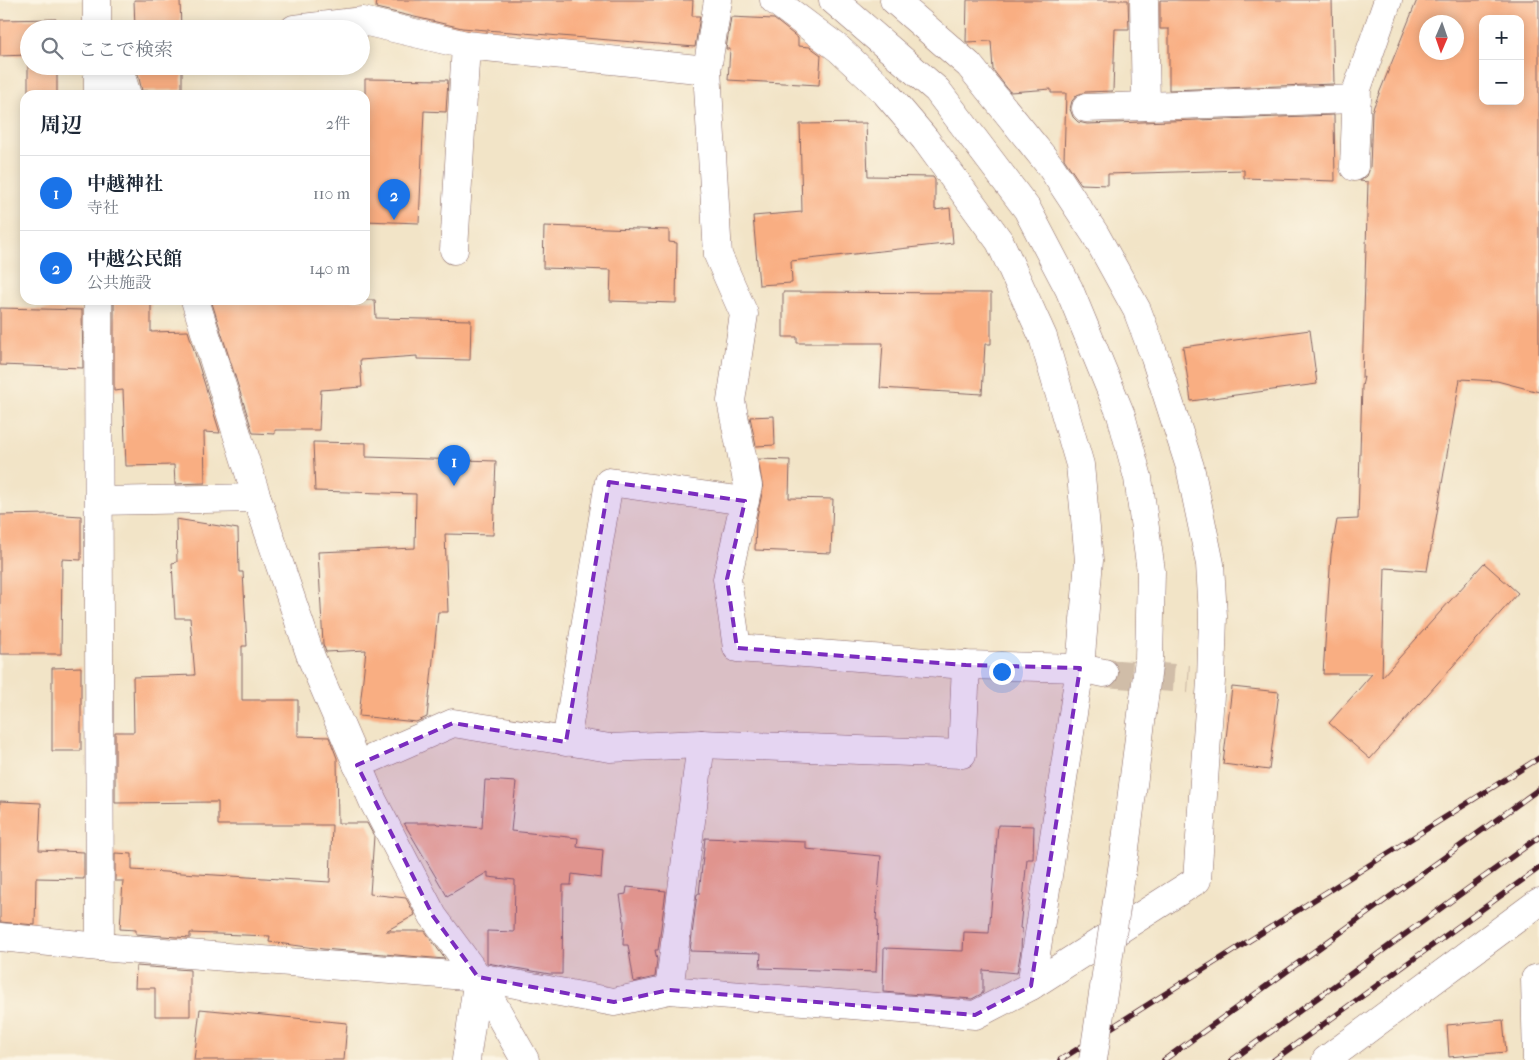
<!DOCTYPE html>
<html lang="ja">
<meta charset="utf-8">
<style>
body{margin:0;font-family:"IM FELL French Canon","Noto Serif JP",serif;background:#f2f2f3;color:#1f2937}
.controls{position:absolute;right:15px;top:15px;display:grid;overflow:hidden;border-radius:10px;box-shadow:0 2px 12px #0003}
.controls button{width:45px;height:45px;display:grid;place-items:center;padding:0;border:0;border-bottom:1px solid #e0e1e3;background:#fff;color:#1f2937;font:25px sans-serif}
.compass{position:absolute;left:1419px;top:15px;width:45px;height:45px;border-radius:50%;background:#fff;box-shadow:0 2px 12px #0003;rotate:182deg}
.you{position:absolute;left:1001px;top:671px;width:18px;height:18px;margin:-12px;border:4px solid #fff;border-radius:50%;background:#1a73e8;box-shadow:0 0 0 8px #1a73e833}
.badge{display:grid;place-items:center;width:32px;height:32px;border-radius:50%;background:#1a73e8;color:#fff;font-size:16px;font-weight:700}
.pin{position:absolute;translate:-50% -41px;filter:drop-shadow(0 1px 2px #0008)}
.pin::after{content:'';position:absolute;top:26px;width:18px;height:15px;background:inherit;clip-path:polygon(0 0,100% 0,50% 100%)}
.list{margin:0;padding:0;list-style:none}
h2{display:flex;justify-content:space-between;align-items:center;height:65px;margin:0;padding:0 20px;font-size:21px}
h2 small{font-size:16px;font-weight:400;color:#747a83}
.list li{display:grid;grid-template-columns:32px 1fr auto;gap:15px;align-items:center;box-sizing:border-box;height:75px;padding:0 20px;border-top:1px solid #e0e1e3}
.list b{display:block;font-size:19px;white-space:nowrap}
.list p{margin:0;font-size:16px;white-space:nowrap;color:#747a83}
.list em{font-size:16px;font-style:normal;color:#747a83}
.icon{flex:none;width:28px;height:28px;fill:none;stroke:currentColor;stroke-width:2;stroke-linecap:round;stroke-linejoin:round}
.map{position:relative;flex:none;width:1539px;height:1060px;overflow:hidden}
.search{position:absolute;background:#fff;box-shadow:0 2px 12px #0003;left:20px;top:20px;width:350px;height:55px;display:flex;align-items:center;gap:12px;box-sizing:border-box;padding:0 18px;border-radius:28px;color:#747a83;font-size:19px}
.panel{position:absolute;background:#fff;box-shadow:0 2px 12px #0003;left:20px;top:90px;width:350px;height:215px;border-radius:15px}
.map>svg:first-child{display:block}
.building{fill:#f9ae82;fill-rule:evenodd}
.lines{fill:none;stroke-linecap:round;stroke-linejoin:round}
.minor-tunnel{stroke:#d0bda8;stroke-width:28;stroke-dasharray:28 14;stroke-linecap:butt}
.minor-casing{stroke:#856462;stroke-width:29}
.minor{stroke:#fff;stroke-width:28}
.rail-casing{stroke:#4a1f2b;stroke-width:5.5}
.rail{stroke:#fcf5e5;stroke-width:4;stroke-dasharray:11;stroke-linecap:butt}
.minor-bridge-casing{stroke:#856462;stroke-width:29;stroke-linecap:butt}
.minor-bridge{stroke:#fff;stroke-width:28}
.marked{fill:#7b2cbf;fill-opacity:0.2;stroke:#7b2cbf;stroke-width:4;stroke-dasharray:10 6;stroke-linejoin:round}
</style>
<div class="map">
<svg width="1539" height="1060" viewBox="0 0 1539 1060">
<rect width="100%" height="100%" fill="#fcf5e5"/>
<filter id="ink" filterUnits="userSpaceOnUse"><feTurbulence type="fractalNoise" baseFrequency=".02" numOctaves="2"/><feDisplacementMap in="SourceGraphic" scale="10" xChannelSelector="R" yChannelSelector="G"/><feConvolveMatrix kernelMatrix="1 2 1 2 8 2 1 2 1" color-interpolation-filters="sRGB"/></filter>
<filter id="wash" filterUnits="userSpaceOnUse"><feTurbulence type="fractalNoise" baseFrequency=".0096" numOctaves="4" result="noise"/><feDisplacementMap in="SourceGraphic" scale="20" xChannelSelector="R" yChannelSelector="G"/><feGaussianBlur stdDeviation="1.12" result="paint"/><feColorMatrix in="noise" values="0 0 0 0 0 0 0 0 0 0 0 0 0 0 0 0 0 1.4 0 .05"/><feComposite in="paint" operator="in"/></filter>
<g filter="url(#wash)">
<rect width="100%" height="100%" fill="#f2e4c7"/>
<g id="blocks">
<g class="building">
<path d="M134 0H180L181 29H135Z"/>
<path d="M377 0H693L692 16H700L695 47 462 28 376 8Z"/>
<path d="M967 0H1128L1129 29H1115L1113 91 1085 92 1077 95 1072 101 1070 109 1073 117 1078 122 1087 124 1334 115 1335 181 1244 178V170L1108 174V185L1081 184 1064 159 1066 93H1051V89L1010 92 993 70 991 41 966 42Z"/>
<path d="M1160 0H1332L1334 84 1169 90V29H1160Z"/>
<path d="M1417 0H1539V392L1497 381 1460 379 1427 571 1385 568 1382 677 1484 563 1518 593 1370 759 1329 723 1372 674H1323L1331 554 1337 520 1358 519 1362 386 1364 377 1362 378 1368 182 1360 181 1367 176 1370 168 1372 111ZM1483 19H1520V101H1483ZM1426 22H1456V52H1426Z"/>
<path d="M731 17 774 19 798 38V46L810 47 821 55 819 85 728 80 730 49H726Z"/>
<path d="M56 19V29H29V66H57V94L28 93V55L0 56V20Z"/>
<path d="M136 66H182V90L142 91Z"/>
<path d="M365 79 448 80 446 112 424 111 419 223 365 221Z"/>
<path d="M866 123 868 176 933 177 935 180V210L950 208 953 243 791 261 792 283 759 285 753 216 802 212 800 124Z"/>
<path d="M544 226 669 230V242L677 243 676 303 610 301 611 270 543 268Z"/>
<path d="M783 292 991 293V344H985L982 394 880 388 883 343H797V337H783Z"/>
<path d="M114 300H151V332L188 331 220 433 204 432 205 483 175 484 174 465 126 466 123 390 114 391Z"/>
<path d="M211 300H375L376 318 471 320 470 360 417 359V356L360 360 362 387 321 390 319 430H275V434L253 433Z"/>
<path d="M0 308 82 310 83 368 0 365Z"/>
<path d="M1310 330 1317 384 1191 401 1183 347Z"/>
<path d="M774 416 775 445 756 446 750 417Z"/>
<path d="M313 442 366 443V457L496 461 493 535 445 534 448 612H438L427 717 416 722 359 716 366 650 326 652 323 644 318 552 415 548 416 494 315 491Z"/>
<path d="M758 459 790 460 789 498 833 499 831 553 755 550 756 521 763 489Z"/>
<path d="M50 514 81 516V560L62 559 61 654H0V515Z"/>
<path d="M176 519 238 529 239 572H243L247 646H242V700H298V736L329 737 337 758 338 823H367L374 836 370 894 406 898 415 915 386 931H425L445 959 323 949 269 942 270 936 190 933V938L136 934V930L120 929 123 881H115V853L132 854V870L330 882 332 825H218V802L115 803V732H134L133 677 195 675 190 618H175L172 563 177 562Z"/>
<path d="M81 667V751H52V668Z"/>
<path d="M1232 687 1279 692 1269 770 1223 764Z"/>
<path d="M485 780 516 782 511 831 578 838 577 847 603 850 601 878 572 874 571 885H563L562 974H550L487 963V931L514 932 515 880 488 877V872L447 896 404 823H436L437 824 482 828Z"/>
<path d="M0 801 41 803 39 850 84 852V879L36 878 35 925 0 922Z"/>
<path d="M998 825 1034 826 1033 859H1027L1020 928 1022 929 1021 950 1017 973 983 970V993L972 999 883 992 884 948 963 951 964 932 989 933Z"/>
<path d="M705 838 806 842V849L881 856 876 920H878L876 972 760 968 761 953 690 951 697 894H699Z"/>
<path d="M627 887 666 891 658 950H655L657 960 655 977 634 982 628 945H623L624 920 620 895 626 894Z"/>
<path d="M136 966 190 970V1016H155V988H135Z"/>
<path d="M200 1009 347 1023 344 1060H194Z"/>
<path d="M1503 1020 1506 1052 1449 1057 1447 1025Z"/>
</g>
</g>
</g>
<g filter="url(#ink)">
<use href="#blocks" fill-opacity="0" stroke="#856462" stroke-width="1"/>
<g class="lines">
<path class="minor-tunnel" d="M1104 673 1189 679"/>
<defs>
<g id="minor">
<path d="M97 0V29"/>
<path d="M718 0 707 70 718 255 744 314 731 401 748 486 727 579 737 648 966 665 1080 668 1104 673"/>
<path d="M774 0 839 49 885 92 925 139 1000 242 1043 337 1080 465 1089 560 1080 668 1031 986"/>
<path d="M833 0 937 90 1027 209 1069 289 1121 415 1138 478 1151 571 1149 659 1124 856"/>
<path d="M1144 0 1146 106"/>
<path d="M294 29 363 21 466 45 707 70"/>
<path d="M98 66V95"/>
<path d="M118 66 127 95"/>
<path d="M1086 108 1357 99"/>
<path d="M1354 167 1357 89 1388 0"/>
<path d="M454 250 466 45"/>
<path d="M98 300 100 947"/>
<path d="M195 300 257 498 311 657 373 801 433 916 478 977 525 1060"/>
<path d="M99 501 257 498"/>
<path d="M566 742 609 482 745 501"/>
<path d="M701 744 669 990 975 1015 1031 986 1197 880 1211 681 1213 616 1210 564 1190 467 1155 358 1137 310 1095 234 1051 167 969 65 894 0"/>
<path d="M357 765 453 723 610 748 701 744 962 754 966 665"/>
<path d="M0 937 100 947 478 977 614 1002 669 990"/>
<path d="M466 1060 478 977"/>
<path d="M1326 1060 1539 902"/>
<path d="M1537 1060 1535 979 1539 978"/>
</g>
</defs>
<use href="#minor" class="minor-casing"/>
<use href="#minor" class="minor"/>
<defs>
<g id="rail">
<path d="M1060 1060 1539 758"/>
<path d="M1164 1060 1539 789"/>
<path d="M1232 1060 1539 837"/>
<path d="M1274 1060 1539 868"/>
</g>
</defs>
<use href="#rail" class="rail-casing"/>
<use href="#rail" class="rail"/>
<defs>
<path id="minor-bridge" d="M1093 1060 1124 856"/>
</defs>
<use href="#minor-bridge" class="minor-bridge-casing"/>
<use href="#minor-bridge" class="minor-bridge"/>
</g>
</g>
<path class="marked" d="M609 482 745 501 727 579 737 648 966 665 1080 668 1031 986 975 1015 669 990 614 1002 478 977 433 916 357 765 453 723 566 742Z"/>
</svg>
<div class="controls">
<button>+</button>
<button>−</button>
</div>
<svg class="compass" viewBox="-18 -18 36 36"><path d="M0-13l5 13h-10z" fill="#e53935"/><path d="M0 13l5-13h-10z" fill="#747a83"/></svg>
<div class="you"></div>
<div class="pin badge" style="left:454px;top:486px">1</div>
<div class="pin badge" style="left:394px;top:220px">2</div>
<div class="search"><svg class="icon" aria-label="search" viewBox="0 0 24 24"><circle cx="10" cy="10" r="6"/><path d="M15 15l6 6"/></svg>ここで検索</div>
<section class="panel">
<h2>周辺<small>2件</small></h2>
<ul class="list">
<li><span class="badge">1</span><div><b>中越神社</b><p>寺社</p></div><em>110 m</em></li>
<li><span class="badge">2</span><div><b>中越公民館</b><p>公共施設</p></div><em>140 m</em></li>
</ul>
</section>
</div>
